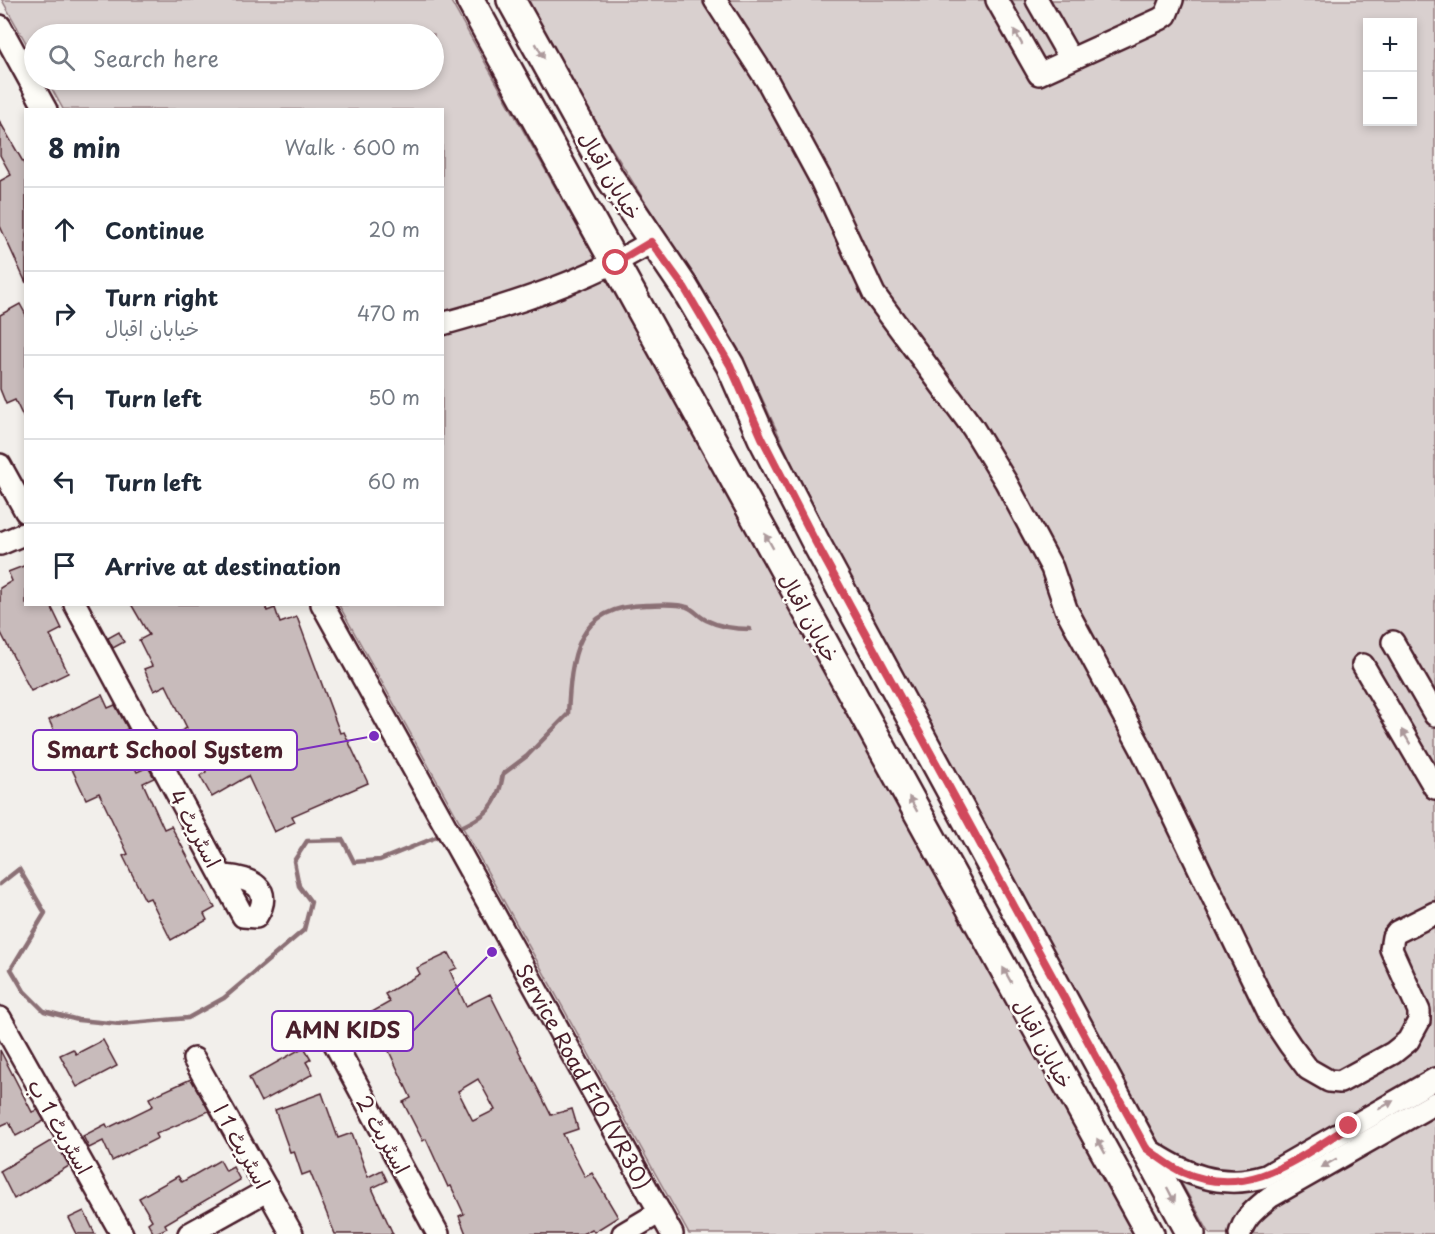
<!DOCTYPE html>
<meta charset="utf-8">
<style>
body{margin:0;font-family:"Playpen Sans","Playpen Sans Arabic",sans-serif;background:#f2f2f3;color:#1f2937}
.controls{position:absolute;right:18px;top:18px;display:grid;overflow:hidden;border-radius:0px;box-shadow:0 3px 9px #0003}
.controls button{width:54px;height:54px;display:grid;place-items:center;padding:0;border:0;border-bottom:2px solid #e0e1e3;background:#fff;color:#1f2937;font:30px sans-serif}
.stop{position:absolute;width:18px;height:18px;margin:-14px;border:4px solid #d1495b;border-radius:50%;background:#fff}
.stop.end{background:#d1495b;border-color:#fff;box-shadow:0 2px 6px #0008}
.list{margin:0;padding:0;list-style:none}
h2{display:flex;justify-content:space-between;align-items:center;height:78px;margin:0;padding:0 24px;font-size:26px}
h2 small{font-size:20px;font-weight:400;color:#747a83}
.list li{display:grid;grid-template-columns:39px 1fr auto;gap:18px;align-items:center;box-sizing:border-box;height:84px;padding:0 24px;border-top:2px solid #e0e1e3}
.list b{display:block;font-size:22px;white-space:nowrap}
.list p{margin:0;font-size:20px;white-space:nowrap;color:#747a83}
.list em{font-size:20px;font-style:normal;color:#747a83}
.icon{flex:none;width:33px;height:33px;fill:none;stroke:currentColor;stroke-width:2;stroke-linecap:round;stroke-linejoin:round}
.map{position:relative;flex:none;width:1435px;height:1234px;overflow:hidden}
.search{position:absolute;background:#fff;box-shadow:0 3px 9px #0003;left:24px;top:24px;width:420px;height:66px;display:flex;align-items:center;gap:15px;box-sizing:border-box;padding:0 21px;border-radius:33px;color:#747a83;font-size:22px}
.panel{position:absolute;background:#fff;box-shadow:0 3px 9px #0003;left:24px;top:108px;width:420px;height:498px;border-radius:0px}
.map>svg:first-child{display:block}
.green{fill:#d9d0cf;stroke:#92787d;stroke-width:1.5;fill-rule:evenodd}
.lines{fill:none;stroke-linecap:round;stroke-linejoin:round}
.stream{stroke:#8b6f75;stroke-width:4.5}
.building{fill:#c8bbbb;stroke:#4a1f2b;stroke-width:1.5;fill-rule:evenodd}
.minor-casing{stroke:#4a1f2b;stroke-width:26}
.major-casing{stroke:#4a1f2b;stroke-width:32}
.minor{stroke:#fdfcf7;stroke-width:21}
.major{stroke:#fdfcf7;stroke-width:27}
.oneway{fill:#ac999b}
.route{stroke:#d1495b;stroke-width:8}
.labels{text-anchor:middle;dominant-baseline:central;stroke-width:5;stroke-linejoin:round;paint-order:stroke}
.street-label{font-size:21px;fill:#4a1f2b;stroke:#fdfcf7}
.leader{fill:none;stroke:#7b2cbf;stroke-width:2}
.callout-dot{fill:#7b2cbf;stroke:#fdfcf7;stroke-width:2}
.callout{fill:#fdfcf7;stroke:#7b2cbf;stroke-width:2}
.callout-label{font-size:22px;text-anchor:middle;font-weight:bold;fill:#4a1f2b}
</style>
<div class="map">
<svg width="1435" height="1234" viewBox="0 0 1435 1234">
<rect width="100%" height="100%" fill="#f2efeb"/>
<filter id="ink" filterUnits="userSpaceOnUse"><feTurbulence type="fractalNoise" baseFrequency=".0167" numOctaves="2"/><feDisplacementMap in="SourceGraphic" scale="12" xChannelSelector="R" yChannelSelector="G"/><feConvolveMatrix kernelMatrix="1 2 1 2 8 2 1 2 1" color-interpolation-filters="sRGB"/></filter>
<g filter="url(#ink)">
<g class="green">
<path d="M2 0H450L895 793 1137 1234H689L339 605 442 604V110L63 109 47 80H434V34H34V57Z"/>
<path d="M527 0H1435V1234H1210L925 724 796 472 748 368 585 105ZM1368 22H1412V122H1368Z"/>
</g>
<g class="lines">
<g class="stream">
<path d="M454 830C485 818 498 807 503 774L527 756 568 714C571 657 575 606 646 605 658 605 676 603 687 607 694 609 699 617 706 620 720 627 735 629 750 629"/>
<path d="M0 884 19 869 45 913 11 969 24 991 44 1011 78 1020 120 1024 188 1018 224 998 304 930 311 902 299 886 294 861 307 841 343 840 354 862 380 860 444 834"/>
</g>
</g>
<g class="building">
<path d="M0 122 26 167V283L0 226V181L11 175 0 155Z"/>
<path d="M20 304 26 315V423L15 400 6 404 0 389V315Z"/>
<path d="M26 565V604H50L62 629 50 635 68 673 31 691 0 631V588L12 581 8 572Z"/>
<path d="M131 604H265L267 611 275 608 280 623 297 617 340 733 344 732 368 783 292 816 295 822 274 832 248 776 212 797 200 776 206 772 196 738 186 744 179 732 187 728 166 685 154 691 144 669 152 666 139 640 149 635Z"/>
<path d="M119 632 124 642 113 648 108 638Z"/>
<path d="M102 695 108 708 115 705 128 729 118 733 137 772 148 767 151 772 154 778 143 783 164 829 171 826 215 908 204 914 207 920 171 940 150 898 145 900 123 856 128 854 99 793 86 799 49 720Z"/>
<path d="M449 953 457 968 450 971 466 1006 490 994 551 1115 572 1109 578 1129 563 1134 585 1177 592 1173 618 1217 594 1232 592 1229 582 1234H466L459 1216 464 1214 451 1186 448 1187 426 1139 423 1141 403 1102 411 1098 387 1047 383 1049 377 1038 384 1034 372 1012 390 1002 385 994 420 974 417 968ZM478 1079 495 1110 473 1121 458 1091Z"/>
<path d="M103 1040 117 1066 77 1087 60 1055 73 1049 76 1054Z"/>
<path d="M304 1047 311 1059 306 1062 313 1074 261 1102 249 1078Z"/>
<path d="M0 1050 32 1112 38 1110 44 1121 16 1136 9 1122 0 1126Z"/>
<path d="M191 1079 209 1111 156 1134 158 1138 112 1161 103 1141 89 1148 83 1136 106 1124 108 1128 153 1106 149 1098Z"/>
<path d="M322 1093 338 1138 352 1133 368 1177 382 1170 387 1181 372 1188 393 1234H335L310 1172 302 1175 294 1151 290 1152 275 1110Z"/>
<path d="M54 1139 69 1166 14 1199 0 1171Z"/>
<path d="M220 1160 226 1171 233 1167 240 1180 165 1224 167 1228 154 1234 148 1223 152 1220 139 1198 178 1176 182 1182Z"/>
<path d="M84 1211 95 1234H77L69 1218Z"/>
</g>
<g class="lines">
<defs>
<g id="minor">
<path d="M715 0 768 82 820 178 874 294 973 428 1006 482 1052 568 1066 609 1141 748 1270 1015 1290 1045 1308 1069 1329 1081 1340 1082 1393 1053 1408 1041 1419 1021V1011L1391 949 1393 937 1397 932 1435 913"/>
<path d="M997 0 1039 74 1160 19 1166 15 1172 0"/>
<path d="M1037 0 1070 58"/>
<path d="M0 26 46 110"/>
<path d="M442 324C515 304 587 281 651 242"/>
<path d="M0 465 26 512"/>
<path d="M0 544 26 533"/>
<path d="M75 604 243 916 256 917C275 888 250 878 225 876"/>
<path id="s1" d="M322 604 672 1234"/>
<path d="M1393 642 1435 715"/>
<path d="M1363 665 1435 788"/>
<path d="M0 1018 122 1234"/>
<path d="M329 1033 438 1234"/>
<path d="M194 1059 292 1234"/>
<path d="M1146 1148C1183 1174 1221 1190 1266 1176L1435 1079"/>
<path d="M189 1234 268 1190"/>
<path d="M623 1234 660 1212"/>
<path d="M1240 1234C1244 1217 1257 1208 1270 1197L1435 1103"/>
</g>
<g id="major">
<path d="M470 0 1150 1234"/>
<path d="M511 0 610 178 684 287 730 365 762 438 815 541 1191 1234"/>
</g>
</defs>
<use href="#minor" class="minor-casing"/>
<use href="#major" class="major-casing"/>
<use href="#minor" class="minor"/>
<use href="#major" class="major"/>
</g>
<defs><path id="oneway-solid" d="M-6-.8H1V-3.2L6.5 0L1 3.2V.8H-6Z" transform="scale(1.5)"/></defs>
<g class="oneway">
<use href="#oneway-solid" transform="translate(1018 37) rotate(-119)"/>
<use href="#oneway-solid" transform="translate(540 51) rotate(61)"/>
<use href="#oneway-solid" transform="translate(769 541) rotate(-119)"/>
<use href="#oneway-solid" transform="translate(1406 737) rotate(-121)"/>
<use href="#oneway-solid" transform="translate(913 804) rotate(-119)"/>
<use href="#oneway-solid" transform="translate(1007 975) rotate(-119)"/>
<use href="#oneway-solid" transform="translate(1386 1105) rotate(-29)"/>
<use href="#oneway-solid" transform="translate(1101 1146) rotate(-119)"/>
<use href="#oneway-solid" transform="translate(1329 1163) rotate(150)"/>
<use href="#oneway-solid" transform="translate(1171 1195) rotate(63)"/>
</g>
</g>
<g class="lines" filter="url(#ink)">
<path class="route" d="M616 263 651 242 684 287 730 365 762 438 815 541 1146 1148C1157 1156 1168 1165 1180 1171 1246 1201 1296 1160 1349 1126"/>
</g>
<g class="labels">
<g class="street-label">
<text transform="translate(611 175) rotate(59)">خیابان اقبال</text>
<text transform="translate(810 617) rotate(61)">خیابان اقبال</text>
<text transform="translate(196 828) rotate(62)">اسٹریٹ 4</text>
<text transform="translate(1044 1043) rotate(61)">خیابان اقبال</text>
<text stroke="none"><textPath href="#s1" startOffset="540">Service Road F10 (VR30)</textPath></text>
<text transform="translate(61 1126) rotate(60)">اسٹریٹ 1 ب</text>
<text transform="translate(384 1134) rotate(61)">اسٹریٹ 2</text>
<text transform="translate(243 1146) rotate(61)">اسٹریٹ 1 ا</text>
</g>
</g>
<path class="leader" d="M374 736L297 750M492 952L413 1031"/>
<g class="callout-dot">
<circle cx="374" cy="736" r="6"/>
<circle cx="492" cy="952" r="6"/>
</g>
<g class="callout">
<rect x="33" y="730" width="264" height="40" rx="6"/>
<rect x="272" y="1011" width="141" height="40" rx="6"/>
</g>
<g class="callout-label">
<text x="165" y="758">Smart School System</text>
<text x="343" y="1038">AMN KIDS</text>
</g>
</svg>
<div class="controls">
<button>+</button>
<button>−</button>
</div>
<div class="stop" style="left:616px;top:263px"></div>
<div class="stop end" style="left:1349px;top:1126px"></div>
<div class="search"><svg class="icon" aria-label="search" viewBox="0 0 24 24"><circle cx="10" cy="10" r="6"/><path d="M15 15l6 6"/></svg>Search here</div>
<section class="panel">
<h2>8 min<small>Walk · 600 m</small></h2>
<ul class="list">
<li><svg class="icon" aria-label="ahead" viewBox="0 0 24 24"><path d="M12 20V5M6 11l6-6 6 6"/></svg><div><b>Continue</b></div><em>20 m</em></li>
<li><svg class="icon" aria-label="right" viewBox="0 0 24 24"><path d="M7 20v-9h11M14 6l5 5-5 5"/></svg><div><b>Turn right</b><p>خیابان اقبال</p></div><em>470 m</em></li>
<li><svg class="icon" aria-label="left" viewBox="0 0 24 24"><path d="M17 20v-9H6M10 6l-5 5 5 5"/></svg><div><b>Turn left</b></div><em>50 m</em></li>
<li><svg class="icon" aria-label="left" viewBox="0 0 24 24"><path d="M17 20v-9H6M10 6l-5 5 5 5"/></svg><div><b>Turn left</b></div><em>60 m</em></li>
<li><svg class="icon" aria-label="arrive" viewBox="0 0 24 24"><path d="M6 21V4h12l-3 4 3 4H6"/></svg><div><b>Arrive at destination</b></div></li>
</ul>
</section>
</div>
